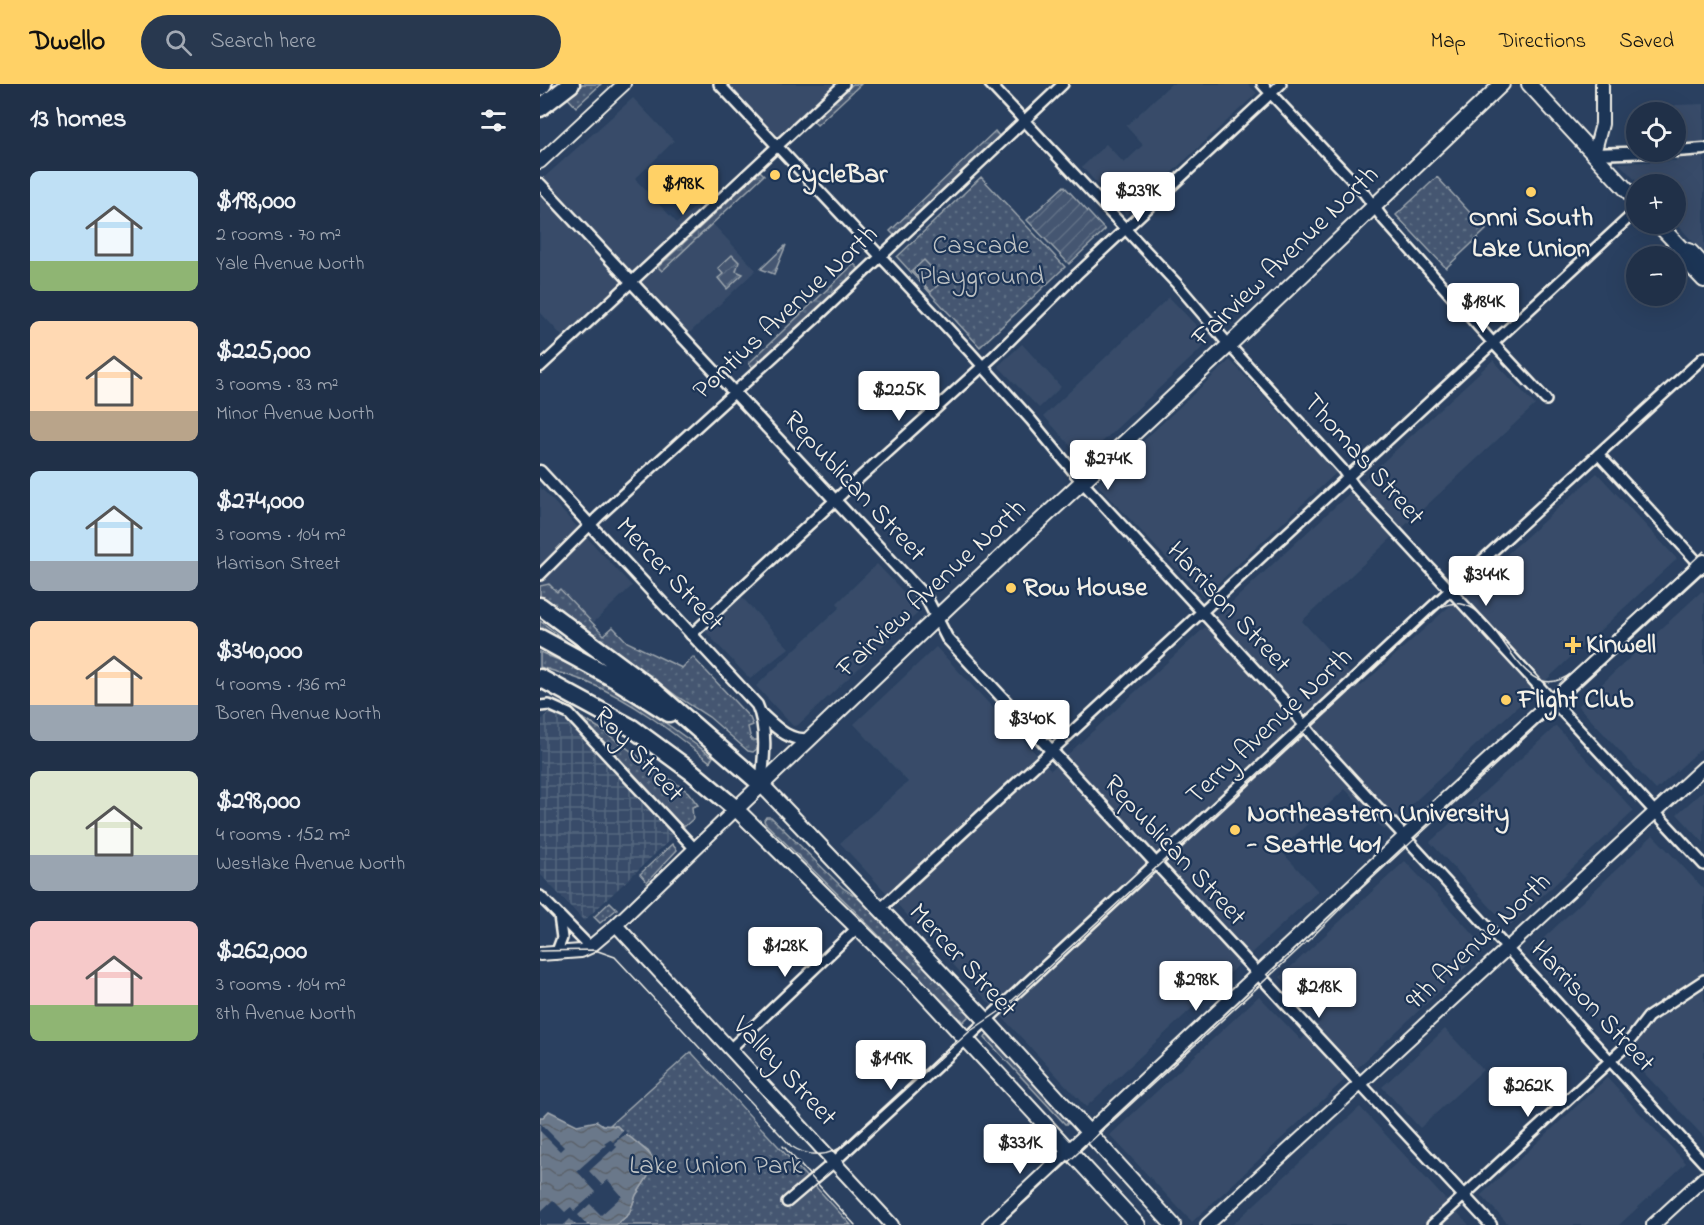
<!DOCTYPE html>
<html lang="en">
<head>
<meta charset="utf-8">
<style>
  :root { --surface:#203048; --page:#28384f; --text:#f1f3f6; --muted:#a2a9b4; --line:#3d4b60; --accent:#ffd166 }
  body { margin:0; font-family:"Indie Flower",sans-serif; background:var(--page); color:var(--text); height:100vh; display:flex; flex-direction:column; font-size:22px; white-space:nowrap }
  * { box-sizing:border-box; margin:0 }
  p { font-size:20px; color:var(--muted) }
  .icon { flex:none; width:33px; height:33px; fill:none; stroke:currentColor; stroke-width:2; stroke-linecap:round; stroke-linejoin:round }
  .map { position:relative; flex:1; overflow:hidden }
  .side { display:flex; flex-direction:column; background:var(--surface); width:540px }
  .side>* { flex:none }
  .fabs { position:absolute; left:1086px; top:18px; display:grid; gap:12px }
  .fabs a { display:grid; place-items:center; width:60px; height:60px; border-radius:50%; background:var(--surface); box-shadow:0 6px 24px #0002,0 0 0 2px var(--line); font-size:30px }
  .price { position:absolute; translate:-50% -51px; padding:0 14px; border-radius:6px; background:#fff; color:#222; font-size:20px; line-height:39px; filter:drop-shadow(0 2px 3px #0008) }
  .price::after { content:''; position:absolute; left:50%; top:36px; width:18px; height:14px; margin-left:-9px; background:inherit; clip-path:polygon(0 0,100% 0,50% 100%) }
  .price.on { background:var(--accent); color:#111 }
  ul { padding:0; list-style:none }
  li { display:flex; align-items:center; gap:18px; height:150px; padding:0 30px }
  li span { display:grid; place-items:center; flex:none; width:168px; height:120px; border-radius:9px; color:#555 }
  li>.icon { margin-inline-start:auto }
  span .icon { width:72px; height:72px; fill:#fffc; stroke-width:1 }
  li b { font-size:26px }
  h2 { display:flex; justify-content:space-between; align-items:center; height:72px; padding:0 30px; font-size:26px }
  header { display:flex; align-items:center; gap:36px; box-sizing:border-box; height:84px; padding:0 30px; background:var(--accent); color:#111 }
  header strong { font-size:28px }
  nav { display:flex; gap:33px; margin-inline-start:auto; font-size:21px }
  .search { width:420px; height:54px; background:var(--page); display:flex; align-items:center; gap:15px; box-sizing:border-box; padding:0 21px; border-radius:33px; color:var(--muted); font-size:22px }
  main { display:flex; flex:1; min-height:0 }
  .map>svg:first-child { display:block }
  .built { fill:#374c69 }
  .industrial { fill:url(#industrial-grid) }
  .grass { fill:url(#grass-dots); stroke:#9ca4ac; stroke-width:1.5 }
  .wetland { fill:url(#wetland-marsh); stroke:#9ca4ac; stroke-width:1.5 }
  .garden { fill:url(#garden-furrows); stroke:#9ca4ac; stroke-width:1.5 }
  .pitch { fill:#445771; stroke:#9ca4ac; stroke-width:1.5 }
  .water { fill:url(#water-waves); stroke:#a1a8b0; stroke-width:1.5 }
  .pier { fill:#2a4060 }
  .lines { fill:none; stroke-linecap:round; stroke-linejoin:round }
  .minor-casing { stroke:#f4f1e8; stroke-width:14 }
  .tertiary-casing { stroke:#f4f1e8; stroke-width:15 }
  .secondary-casing { stroke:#f4f1e8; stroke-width:16 }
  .primary-casing { stroke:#f4f1e8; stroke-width:18 }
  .motorway-casing { stroke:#f4f1e8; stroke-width:21 }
  .minor { stroke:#1d3557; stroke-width:9 }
  .tertiary { stroke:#1d3557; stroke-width:10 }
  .secondary { stroke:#1d3557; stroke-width:12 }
  .primary { stroke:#1d3557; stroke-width:14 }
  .motorway { stroke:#1d3557; stroke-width:16 }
  .tram { stroke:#f4f1e8; stroke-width:1.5 }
  .poi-dot { fill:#ffd166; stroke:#1d3557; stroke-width:2 }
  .labels { text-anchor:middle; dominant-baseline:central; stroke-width:4.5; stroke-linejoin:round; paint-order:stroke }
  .poi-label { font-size:27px; font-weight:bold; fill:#f4f1e8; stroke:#1d3557; text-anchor:start }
  .park-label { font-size:27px; fill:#bfc3c4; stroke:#1d3557 }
  .street-label { font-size:27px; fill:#f4f1e8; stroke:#1d3557 }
</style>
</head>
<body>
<header>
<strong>Dwello</strong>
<div class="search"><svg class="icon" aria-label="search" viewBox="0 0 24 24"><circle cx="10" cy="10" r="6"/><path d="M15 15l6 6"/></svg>Search here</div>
<nav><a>Map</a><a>Directions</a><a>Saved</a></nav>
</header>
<main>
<section class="side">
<h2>13 homes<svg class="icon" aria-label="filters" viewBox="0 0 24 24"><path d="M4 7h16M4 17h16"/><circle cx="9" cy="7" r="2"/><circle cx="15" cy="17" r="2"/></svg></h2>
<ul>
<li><span style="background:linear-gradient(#bfe0f5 75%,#8fb573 0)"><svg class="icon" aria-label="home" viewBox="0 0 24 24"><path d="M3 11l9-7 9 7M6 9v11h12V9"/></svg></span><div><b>$198,000</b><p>2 rooms · 70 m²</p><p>Yale Avenue North</p></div></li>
<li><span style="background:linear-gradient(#ffd9b3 75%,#b9a48a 0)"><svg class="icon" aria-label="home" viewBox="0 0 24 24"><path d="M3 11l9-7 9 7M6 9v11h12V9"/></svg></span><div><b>$225,000</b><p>3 rooms · 83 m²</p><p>Minor Avenue North</p></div></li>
<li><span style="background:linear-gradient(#bfe0f5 75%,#9aa5b1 0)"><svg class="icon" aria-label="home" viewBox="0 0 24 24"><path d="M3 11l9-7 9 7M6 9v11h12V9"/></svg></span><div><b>$274,000</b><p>3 rooms · 104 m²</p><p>Harrison Street</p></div></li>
<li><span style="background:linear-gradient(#ffd9b3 70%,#9aa5b1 0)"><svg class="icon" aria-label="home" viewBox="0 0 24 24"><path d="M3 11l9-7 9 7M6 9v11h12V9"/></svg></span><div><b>$340,000</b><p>4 rooms · 136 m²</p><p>Boren Avenue North</p></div></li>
<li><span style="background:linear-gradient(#dfe7d0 70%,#9aa5b1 0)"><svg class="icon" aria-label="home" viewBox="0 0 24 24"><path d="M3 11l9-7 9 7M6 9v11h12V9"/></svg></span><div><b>$298,000</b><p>4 rooms · 152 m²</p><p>Westlake Avenue North</p></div></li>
<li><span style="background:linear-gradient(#f6c9c9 70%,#8fb573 0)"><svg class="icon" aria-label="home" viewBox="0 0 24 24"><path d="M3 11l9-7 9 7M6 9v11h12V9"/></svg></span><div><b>$262,000</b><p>3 rooms · 104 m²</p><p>8th Avenue North</p></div></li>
</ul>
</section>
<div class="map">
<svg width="1164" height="1141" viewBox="0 0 1164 1141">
  <defs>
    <pattern id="industrial-grid" width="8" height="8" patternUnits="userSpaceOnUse" patternTransform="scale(1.5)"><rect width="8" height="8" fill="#374c69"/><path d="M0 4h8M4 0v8" fill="none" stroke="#55667e"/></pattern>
    <pattern id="grass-dots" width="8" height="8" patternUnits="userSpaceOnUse" patternTransform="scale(1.5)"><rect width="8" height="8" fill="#445771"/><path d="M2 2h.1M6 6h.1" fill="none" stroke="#607085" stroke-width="1.8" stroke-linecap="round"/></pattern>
    <pattern id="wetland-marsh" width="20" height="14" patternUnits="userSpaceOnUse" patternTransform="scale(1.5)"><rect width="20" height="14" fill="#445771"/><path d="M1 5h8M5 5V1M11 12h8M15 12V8" fill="none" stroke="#607085"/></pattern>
    <pattern id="garden-furrows" width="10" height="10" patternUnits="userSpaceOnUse" patternTransform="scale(1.5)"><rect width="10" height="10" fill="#445771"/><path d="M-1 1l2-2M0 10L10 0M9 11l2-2" fill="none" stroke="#607085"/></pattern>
    <pattern id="water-waves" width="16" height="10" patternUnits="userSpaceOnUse" patternTransform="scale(1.5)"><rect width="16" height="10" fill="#6a788a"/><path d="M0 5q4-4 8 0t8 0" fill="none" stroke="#5b626b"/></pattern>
  </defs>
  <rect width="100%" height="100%" fill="#2a4060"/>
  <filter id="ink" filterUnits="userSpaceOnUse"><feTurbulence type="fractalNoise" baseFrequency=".0167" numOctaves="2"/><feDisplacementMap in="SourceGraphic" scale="12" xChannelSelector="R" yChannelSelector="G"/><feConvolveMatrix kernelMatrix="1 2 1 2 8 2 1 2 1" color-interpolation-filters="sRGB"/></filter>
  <g filter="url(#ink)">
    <path class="built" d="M179 0H304L237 63Z
      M631 0H708L717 9 586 131 542 83 566 60 584 79 603 61 586 42Z
      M93 14 134 57 95 95 137 139 156 122 216 186 140 258 93 208 33 264 0 228V97Z
      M1164 20V170L1136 139V100H1099L1079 79 1136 77 1135 21Z
      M629 213 668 254 664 262 543 376 504 332Z
      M482 260 521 303 499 324 458 282Z
      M690 276 796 389 663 513 557 400Z
      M953 276 995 321 762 537 821 602 1057 389 1137 475 844 746 805 705 740 766 778 807 546 1023 300 759 368 698 314 640 396 563 511 686Z
      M0 403 92 502 54 538 0 501Z
      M337 480 376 521 378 529 258 641 253 642 216 602 300 523 297 519Z
      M1162 507 1164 509V662L1116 706 1038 622Z
      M197 508 249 564 210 595 160 542Z
      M1016 642 1094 727 969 843 890 758Z
      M1164 706V759L1137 730Z
      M1113 751 1164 805V1053L990 867Z
      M865 777 946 864 652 1138 570 1051 719 912 761 956 781 937 740 893Z
      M905 945 943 986 880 1044 842 1003Z
      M1067 994 1146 1079 1079 1141H969L941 1111Z
      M820 1023 929 1141H692Z"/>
    <path class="industrial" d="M14 624 134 752 44 837 0 790V637Z"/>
    <path class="grass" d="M42 0H61L36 23 26 12Z
      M441 93 525 183 440 263 357 173Z
      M897 93 946 146 906 184 856 131Z
      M9 500 17 508 20 505 64 551 73 543 87 558 142 584 153 573 210 634 213 641 208 643 211 656H220L218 664 213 668 208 667 169 633 138 613 44 542 0 512V502Z
      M0 537 33 562 30 563 0 551Z
      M0 568 42 586 75 603 173 673 170 678C132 648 93 617 49 599 33 592 16 588 0 583Z
      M42 634 59 644 148 708 158 721 152 723 153 735 145 742H142Z
      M226 733H231L303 804 320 815 430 931 423 938 311 823 225 739 224 736Z
      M132 760 137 766 107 798 100 790Z
      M70 818 77 825 60 839 54 833Z
      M447 950 529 1037 528 1040H525L445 954Z
      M151 968 311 1141H76L89 1130 96 1111 116 1080 108 1067 90 1055 77 1042 70 1041Z"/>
    <path class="wetland" d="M313 0H321L277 41 273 37Z
      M455 47 459 52 452 61 355 152 350 147Z
      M220 87 224 91 122 187 118 183Z
      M314 180 320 186 232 268 213 284 209 279Z"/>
    <path class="garden" d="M524 102 565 146 529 180 487 136Z
      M246 161 234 190 221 185Z
      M192 171 199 178 196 187 203 190 187 205 178 194 183 190 178 184Z"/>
    <path class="pitch" d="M384 176 403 196 391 208 372 187Z"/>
    <path class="water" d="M9 1027 37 1041 57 1037 63 1041 77 1042C87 1052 112 1068 116 1080L96 1111 89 1130 76 1141H0V1033H3Z"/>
    <path class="pier" d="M0 1039 24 1063 20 1067 0 1047Z
      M84 1046 87 1049 74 1059 77 1063 72 1068 71 1067 49 1087 62 1101 68 1096 82 1112 61 1131 50 1120 38 1131 47 1141H36L30 1135 24 1141H0V1128L13 1116 25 1128 31 1123 34 1127 56 1108 37 1087 66 1061 64 1059 70 1055 73 1058Z"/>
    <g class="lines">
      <defs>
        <path id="minor" d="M179 0 429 267 491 336 542 398 746 619 776 656 1164 1079
          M450 0 637 200 689 261 802 385 815 403 1164 781
          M722 0 824 109 844 136 953 259 1006 316
          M0 283 304 0
          M1058 370 1164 485
          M0 491 59 432 278 232 523 0
          M151 551 306 406 455 271 537 190 741 0
          M0 622 9 621 29 630 155 765
          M0 812 50 863
          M340 825 1096 127
          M16 870 22 854 19 832
          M190 965 318 843
          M247 1118 294 1078 921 496 1164 273
          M892 1141 1085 963 1108 933 1164 896"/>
        <path id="tertiary" d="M1136 67 1164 65
          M1054 70 1113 68
          M0 100 387 515 407 554 951 1141
          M0 387 217 621C228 645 224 675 221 700
          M220 629C235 642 247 657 268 655"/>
        <path id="secondary" d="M1054 70 1062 40V0
          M0 78 84 0
          M76 841 352 1141
          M0 870 41 867 50 863 76 841 196 725
          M449 1141 864 753 1164 477
          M667 1141 1164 683
          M1113 1141 1164 1094"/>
        <path id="primary" d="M989 0 1096 116
          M1118 140 1142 165 1151 168 1164 182
          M1145 176 1164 196
          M221 700 446 936 633 1141
          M598 1141 375 900 196 725 411 520 689 261 962 0"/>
        <path id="motorway" d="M0 3 3 0
          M0 24 31 0
          M0 522 113 606 221 700
          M0 554 75 595 129 629
          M0 594 92 644 152 688 196 725"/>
      </defs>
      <use href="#minor" class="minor-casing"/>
      <use href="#tertiary" class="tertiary-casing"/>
      <use href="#secondary" class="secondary-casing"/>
      <use href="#primary" class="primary-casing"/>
      <use href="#motorway" class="motorway-casing"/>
      <use href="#minor" class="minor"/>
      <use href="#tertiary" class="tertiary"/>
      <use href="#secondary" class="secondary"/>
      <use href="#primary" class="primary"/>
      <use href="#motorway" class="motorway"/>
      <path class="tram" d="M0 867 55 866 75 873 251 1062C269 1074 290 1073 307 1059L429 948 463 925 894 527C959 485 970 635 1032 589L1164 467
        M243 1062 315 1141
        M460 1141 773 852 812 813 1164 488"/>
    </g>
  </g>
  <g class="poi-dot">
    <circle cx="235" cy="91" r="6"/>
    <circle cx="991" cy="108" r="6"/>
    <circle cx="471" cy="504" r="6"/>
    <path d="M1030 552h6v6h6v6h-6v6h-6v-6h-6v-6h6z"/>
    <circle cx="966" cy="616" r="6"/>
    <circle cx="695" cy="746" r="6"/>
  </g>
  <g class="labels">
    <g class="poi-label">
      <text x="247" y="91">CycleBar</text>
      <text x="991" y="134" text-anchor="middle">Onni South<tspan x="991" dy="31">Lake Union</tspan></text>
      <text x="483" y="504">Row House</text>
      <text x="1046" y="561">Kinwell</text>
      <text x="978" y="616">Flight Club</text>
      <text x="707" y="730">Northeastern University<tspan x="707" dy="31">- Seattle 401</tspan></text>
    </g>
    <g class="park-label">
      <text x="441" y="162">Cascade<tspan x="441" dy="31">Playground</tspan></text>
      <text x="176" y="1082">Lake Union Park</text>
    </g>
    <g class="street-label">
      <text transform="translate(746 173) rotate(-44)">Fairview Avenue North</text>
      <text transform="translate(246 229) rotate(-43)">Pontius Avenue North</text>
      <text transform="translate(823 376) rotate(48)">Thomas Street</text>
      <text transform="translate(314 403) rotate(47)">Republican Street</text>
      <text transform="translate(129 491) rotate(47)">Mercer Street</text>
      <text transform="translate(392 505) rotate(-43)">Fairview Avenue North</text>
      <text transform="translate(688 524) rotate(47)">Harrison Street</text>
      <text transform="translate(730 643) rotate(-43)">Terry Avenue North</text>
      <text transform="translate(98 671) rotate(47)">Roy Street</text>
      <text transform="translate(634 767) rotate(47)">Republican Street</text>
      <text transform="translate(939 858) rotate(-43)">9th Avenue North</text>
      <text transform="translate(422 877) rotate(47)">Mercer Street</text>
      <text transform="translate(1052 923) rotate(47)">Harrison Street</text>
      <text transform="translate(244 988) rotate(47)">Valley Street</text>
    </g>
  </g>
</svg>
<div class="fabs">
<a><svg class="icon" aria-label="locate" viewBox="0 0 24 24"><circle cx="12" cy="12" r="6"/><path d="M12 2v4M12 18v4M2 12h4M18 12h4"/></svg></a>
<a>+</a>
<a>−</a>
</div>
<b class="price on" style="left:143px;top:132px">$198K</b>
<b class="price" style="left:598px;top:139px">$239K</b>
<b class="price" style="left:943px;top:250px">$184K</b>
<b class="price" style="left:359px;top:338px">$225K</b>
<b class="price" style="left:568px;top:407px">$274K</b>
<b class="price" style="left:946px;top:523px">$344K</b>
<b class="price" style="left:492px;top:667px">$340K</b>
<b class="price" style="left:245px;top:894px">$128K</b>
<b class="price" style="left:656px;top:928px">$298K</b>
<b class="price" style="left:779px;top:935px">$218K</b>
<b class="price" style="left:351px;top:1007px">$149K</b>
<b class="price" style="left:988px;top:1034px">$262K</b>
<b class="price" style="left:480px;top:1091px">$331K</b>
</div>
</main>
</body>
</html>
